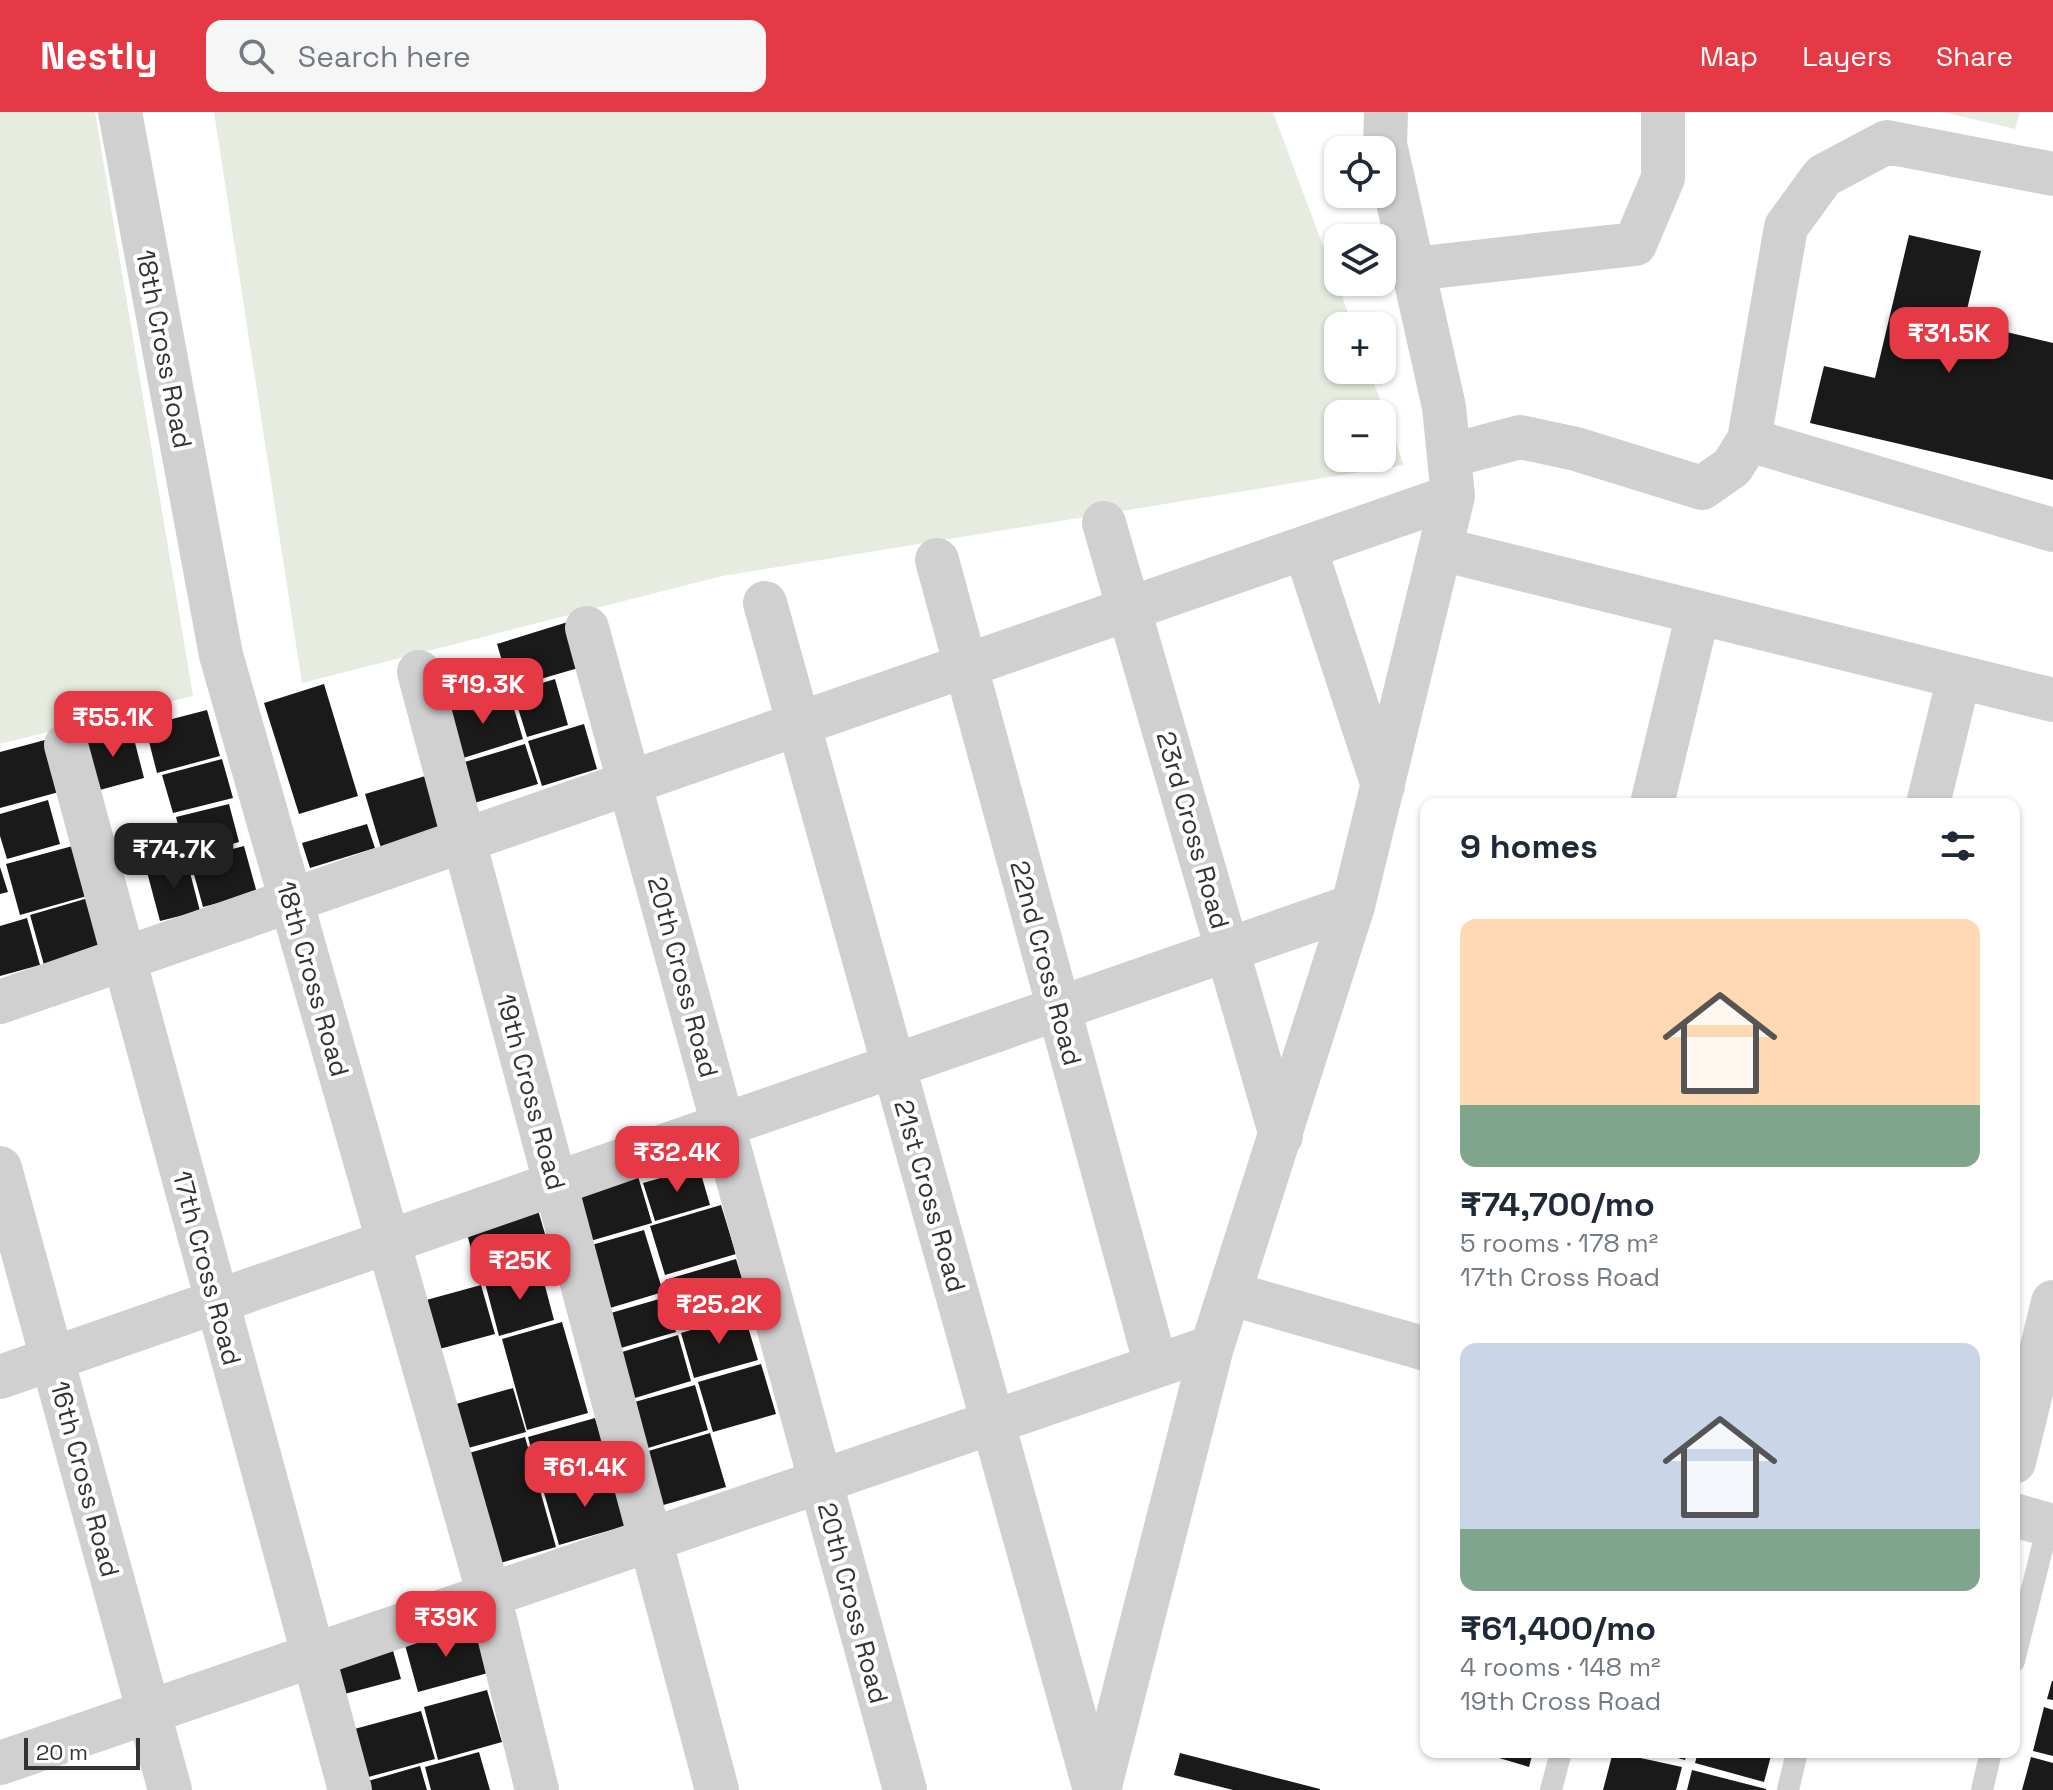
<!DOCTYPE html>
<html lang="en">
<head>
<meta charset="utf-8">
<style>
  :root { --surface:#fff; --page:#f6f6f7; --text:#1f2937; --muted:#747a83; --accent:#e63946 }
  body { margin:0; font-family:"Space Grotesk",sans-serif; background:var(--page); color:var(--text); height:100vh; display:flex; flex-direction:column; font-size:30px; white-space:nowrap }
  * { box-sizing:border-box; margin:0 }
  p { font-size:26px; color:var(--muted) }
  .icon { flex:none; width:44px; height:44px; fill:none; stroke:currentColor; stroke-width:2; stroke-linecap:round; stroke-linejoin:round }
  .map { position:relative; flex:1; overflow:hidden }
  .panel { position:absolute; left:1420px; top:686px; width:600px; height:960px; display:flex; flex-direction:column; background:var(--surface); border-radius:16px; box-shadow:0 2px 6px #0004 }
  .panel>* { flex:none }
  .fabs { position:absolute; left:1324px; top:24px; display:grid; gap:16px }
  .fabs a { display:grid; place-items:center; width:72px; height:72px; border-radius:16px; background:var(--surface); box-shadow:0 2px 6px #0004; font-size:40px }
  .scale { position:absolute; left:24px; bottom:20px; width:116px; box-sizing:border-box; padding-left:8px; border:4px solid #333; border-top:0; font-size:22px; line-height:28px; white-space:nowrap; color:#333; -webkit-text-stroke:6px #fff; paint-order:stroke }
  .price { position:absolute; translate:-50% -68px; padding:0 18px; border-radius:16px; background:var(--accent); color:#fff; font-size:26px; line-height:52px; filter:drop-shadow(0 2px 4px #0008) }
  .price::after { content:''; position:absolute; left:50%; top:48px; width:24px; height:18px; margin-left:-12px; background:inherit; clip-path:polygon(0 0,100% 0,50% 100%) }
  .price.selected { background:#222; color:#fff }
  ul { padding:0; list-style:none }
  li { display:grid; align-content:center; gap:16px; height:424px; padding:0 40px }
  li span { display:grid; place-items:center; height:248px; border-radius:16px; color:#555 }
  li>.icon { margin-inline-start:auto }
  span .icon { width:144px; height:144px; fill:#fffc; stroke-width:1 }
  li b { font-size:34px }
  h2 { display:flex; justify-content:space-between; align-items:center; height:96px; padding:0 40px; font-size:34px }
  header { display:flex; align-items:center; gap:48px; box-sizing:border-box; height:112px; padding:0 40px; background:var(--accent); color:#fff }
  header strong { font-size:38px }
  nav { display:flex; gap:44px; margin-inline-start:auto; font-size:28px }
  .search { width:560px; height:72px; background:var(--page); display:flex; align-items:center; gap:20px; box-sizing:border-box; padding:0 28px; border-radius:16px; color:var(--muted); font-size:30px }
  .map>svg:first-child { display:block }
  .green { fill:#e6ecdf; fill-rule:evenodd }
  .building { fill:#1a1a1a }
  .lines { fill:none; stroke-linecap:round; stroke-linejoin:round }
  .lane { stroke:#d0d0d0; stroke-width:22 }
  .street { stroke:#d0d0d0; stroke-width:44 }
  .labels { text-anchor:middle; dominant-baseline:central; stroke-width:8; stroke-linejoin:round; paint-order:stroke }
  .street-label { font-size:26px; fill:#333; stroke:#fff }
</style>
</head>
<body>
<header>
<strong>Nestly</strong>
<div class="search"><svg class="icon" aria-label="search" viewBox="0 0 24 24"><circle cx="10" cy="10" r="6"/><path d="M15 15l6 6"/></svg>Search here</div>
<nav><a>Map</a><a>Layers</a><a>Share</a></nav>
</header>
<div class="map">
<svg width="2053" height="1678" viewBox="0 0 2053 1678">
  <rect width="100%" height="100%" fill="#fff"/>
  <path class="green" d="M0 0H95L193 584 0 632Z
    M214 0H1273L1353 214H1338V258H1369L1404 353 722 464 302 571ZM1338 302H1382V346H1338Z
    M1943 0H2020L2015 17Z"/>
  <path class="building" d="M1909 123 1981 139 1964 210 2053 231V368L1810 311 1824 254 1875 266Z
    M571 509 585 554 510 576 497 532Z
    M555 567 568 613 527 625 513 580Z
    M324 572 358 684 299 702 264 591Z
    M509 580 523 627 457 648 443 600Z
    M207 598 220 644 157 661 145 614Z
    M584 612 597 657 542 674 528 629Z
    M131 615 144 666 96 679 82 628Z
    M45 628 59 680 0 696V640Z
    M525 632 538 672 471 692 458 652Z
    M222 647 233 686 173 701 162 663Z
    M432 662 448 715 381 736 365 682Z
    M48 688 60 732 7 747 0 724V702Z
    M229 692 239 730 186 744 176 705Z
    M367 712 375 736 310 756 302 731Z
    M80 732 94 782 20 803 6 752Z
    M244 734 257 781 203 795 190 748Z
    M187 749 200 799 160 809 147 760Z
    M0 755 8 780 0 782Z
    M95 784 109 834 44 853 30 803Z
    M27 806 40 853 0 864V814Z
    M699 1055 710 1093 655 1109 643 1071Z
    M637 1061 652 1111 580 1132 565 1082Z
    M721 1093 736 1142 665 1163 650 1114Z
    M538 1098 552 1146 479 1167 466 1118Z
    M644 1118 663 1180 600 1199 581 1136Z
    M736 1147 751 1196 680 1217 665 1168Z
    M540 1155 554 1208 499 1224 485 1171Z
    M481 1173 495 1222 432 1239 419 1190Z
    M666 1185 676 1220 607 1240 597 1205Z
    M744 1202 758 1248 694 1266 681 1221Z
    M562 1210 588 1301 527 1318 502 1227Z
    M678 1223 691 1269 625 1289 612 1243Z
    M761 1252 776 1302 713 1320 698 1270Z
    M695 1273 708 1318 638 1339 624 1293Z
    M513 1276 526 1320 461 1338 449 1294Z
    M595 1306 611 1358 542 1377 528 1325Z
    M710 1321 726 1375 653 1396 638 1342Z
    M525 1325 556 1435 493 1453 462 1343Z
    M611 1362 625 1414 559 1433 544 1381Z
    M475 1514 488 1561 418 1580 405 1533Z
    M392 1535 401 1567 337 1584 328 1553Z
    M2052 1569H2053V1588L2047 1587Z
    M487 1578 502 1630 438 1648 424 1595Z
    M2044 1595 2053 1598V1644L2033 1639Z
    M421 1599 435 1647 361 1667 347 1619Z
    M479 1640 490 1678H431L425 1655Z
    M1479 1640H1533L1529 1655Z
    M1613 1640 1682 1655 1676 1678H1603Z
    M1656 1640H1687L1685 1648Z
    M1698 1640H1772L1764 1670 1695 1651Z
    M1180 1641 1320 1677V1678H1233L1174 1663Z
    M2031 1645 2053 1651V1678H2022Z
    M420 1654 427 1678H363L361 1671Z
    M1692 1658 1766 1677V1678H1687Z"/>
  <g class="lines">
    <path class="lane" d="M2014 1549 2048 1413
      M1551 1678 1561 1640
      M1788 1678 1797 1640
      M1982 1678 1991 1640"/>
    <path class="street" d="M120 0 221 543 489 1483 537 1678
      M2053 62 1887 30 1823 64 1786 115 1749 328 2053 418
      M1413 157 1635 132 1663 66V0
      M1449 344 1520 325 1576 337 1702 376 1732 355 1749 328
      M1104 411 1281 1024
      M1305 436 1383 674
      M1441 437 2053 588
      M937 448 1156 1254
      M765 491 1095 1678
      M587 516 905 1678
      M419 560 717 1678
      M66 633 350 1678
      M1652 692 1698 501
      M1928 692 1959 565
      M0 890 1453 384
      M0 1056 170 1678
      M1232 1182 1426 1237
      M0 1265 1353 794
      M2014 1350 2053 1190
      M2014 1403 2053 1414
      M0 1651 1212 1235
      M1099 1678 1212 1235 1353 794 1453 384 1444 295 1385 32 1386 0"/>
  </g>
  <g class="labels">
    <g class="street-label">
      <text transform="translate(164 237) rotate(79)">18th Cross Road</text>
      <text transform="translate(1193 718) rotate(74)">23rd Cross Road</text>
      <text transform="translate(1046 851) rotate(75)">22nd Cross Road</text>
      <text transform="translate(683 865) rotate(75)">20th Cross Road</text>
      <text transform="translate(313 867) rotate(74)">18th Cross Road</text>
      <text transform="translate(531 980) rotate(75)">19th Cross Road</text>
      <text transform="translate(930 1084) rotate(74)">21st Cross Road</text>
      <text transform="translate(207 1156) rotate(75)">17th Cross Road</text>
      <text transform="translate(85 1367) rotate(75)">16th Cross Road</text>
      <text transform="translate(853 1491) rotate(75)">20th Cross Road</text>
    </g>
  </g>
</svg>
<div class="fabs">
<a><svg class="icon" aria-label="locate" viewBox="0 0 24 24"><circle cx="12" cy="12" r="6"/><path d="M12 2v4M12 18v4M2 12h4M18 12h4"/></svg></a>
<a><svg class="icon" aria-label="layers" viewBox="0 0 24 24"><path d="M12 4l9 5-9 5-9-5zM3 14l9 5 9-5"/></svg></a>
<a>+</a>
<a>−</a>
</div>
<div class="scale">20 m</div>
<b class="price" style="left:1949px;top:263px">₹31.5K</b>
<b class="price" style="left:483px;top:614px">₹19.3K</b>
<b class="price" style="left:113px;top:647px">₹55.1K</b>
<b class="price selected" style="left:174px;top:779px">₹74.7K</b>
<b class="price" style="left:677px;top:1082px">₹32.4K</b>
<b class="price" style="left:520px;top:1190px">₹25K</b>
<b class="price" style="left:719px;top:1234px">₹25.2K</b>
<b class="price" style="left:585px;top:1397px">₹61.4K</b>
<b class="price" style="left:446px;top:1547px">₹39K</b>
<section class="panel">
<h2>9 homes<svg class="icon" aria-label="filters" viewBox="0 0 24 24"><path d="M4 7h16M4 17h16"/><circle cx="9" cy="7" r="2"/><circle cx="15" cy="17" r="2"/></svg></h2>
<ul>
<li><span style="background:linear-gradient(#ffd9b3 75%,#7fa58c 0)"><svg class="icon" aria-label="home" viewBox="0 0 24 24"><path d="M3 11l9-7 9 7M6 9v11h12V9"/></svg></span><div><b>₹74,700/mo</b><p>5 rooms · 178 m²</p><p>17th Cross Road</p></div></li>
<li><span style="background:linear-gradient(#c9d6e8 75%,#7fa58c 0)"><svg class="icon" aria-label="home" viewBox="0 0 24 24"><path d="M3 11l9-7 9 7M6 9v11h12V9"/></svg></span><div><b>₹61,400/mo</b><p>4 rooms · 148 m²</p><p>19th Cross Road</p></div></li>
</ul>
</section>
</div>
</body>
</html>
